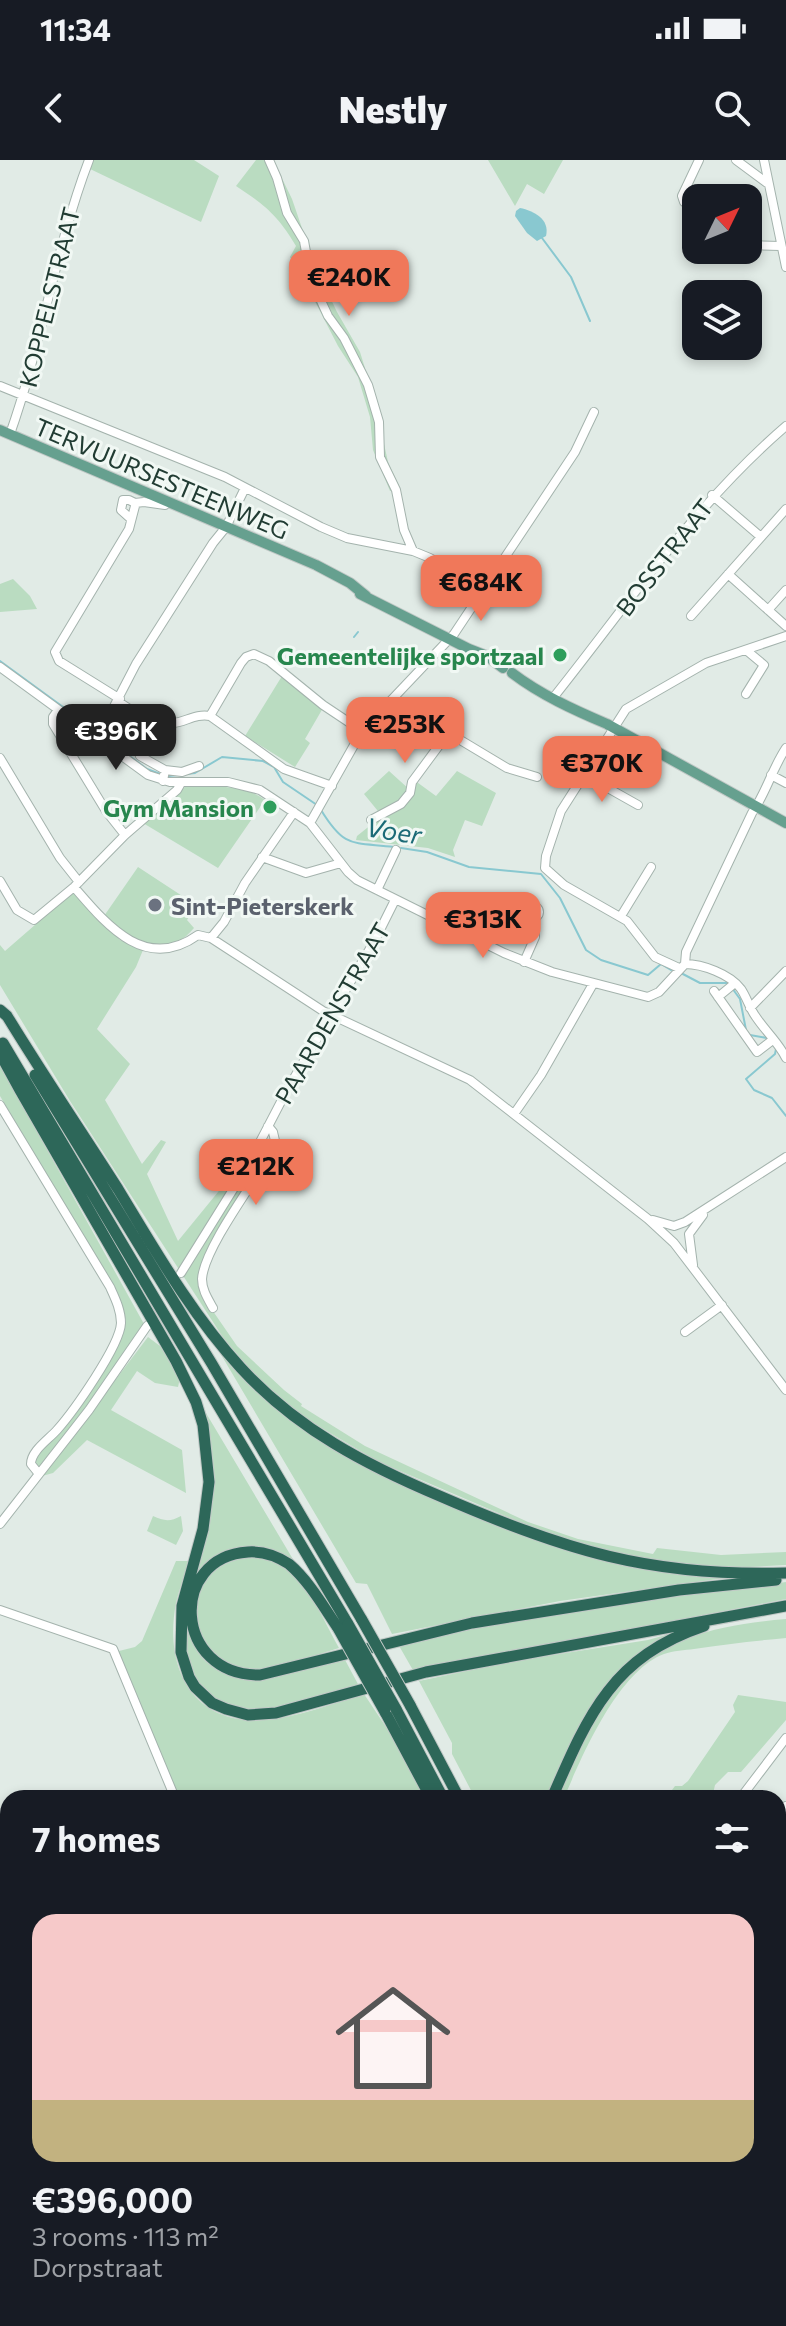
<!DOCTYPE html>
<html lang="en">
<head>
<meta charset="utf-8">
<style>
  :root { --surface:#171b24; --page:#20242c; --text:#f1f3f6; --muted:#9ea1a6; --line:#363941; --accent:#f0785a }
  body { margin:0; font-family:Commissioner,sans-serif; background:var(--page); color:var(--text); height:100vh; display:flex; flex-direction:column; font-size:30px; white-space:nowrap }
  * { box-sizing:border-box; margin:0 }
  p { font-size:26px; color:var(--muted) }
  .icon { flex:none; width:44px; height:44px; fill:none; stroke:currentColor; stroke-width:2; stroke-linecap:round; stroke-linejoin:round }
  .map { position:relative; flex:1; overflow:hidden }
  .sheet { position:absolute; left:0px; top:1630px; width:786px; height:536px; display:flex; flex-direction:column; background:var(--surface); border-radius:24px 24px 0 0; box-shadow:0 4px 12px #0003 }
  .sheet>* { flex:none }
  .needle { width:52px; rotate:47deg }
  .fabs { position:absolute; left:682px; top:24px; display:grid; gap:16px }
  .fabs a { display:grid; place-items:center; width:80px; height:80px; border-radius:16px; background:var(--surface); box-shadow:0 4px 12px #0003; font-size:40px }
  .price { position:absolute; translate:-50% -68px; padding:0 18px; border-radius:16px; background:var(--accent); color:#111; font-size:26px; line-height:52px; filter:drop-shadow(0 2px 4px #0008) }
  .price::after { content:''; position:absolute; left:50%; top:48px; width:24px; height:18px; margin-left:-12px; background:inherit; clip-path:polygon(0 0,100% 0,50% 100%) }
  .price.selected { background:#222; color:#fff }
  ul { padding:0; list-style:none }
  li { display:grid; align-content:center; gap:16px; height:424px; padding:0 32px }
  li+li { border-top:2px solid var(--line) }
  li span { display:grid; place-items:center; height:248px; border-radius:24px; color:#555 }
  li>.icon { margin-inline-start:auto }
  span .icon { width:144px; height:144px; fill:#fffc; stroke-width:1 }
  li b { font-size:34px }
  h2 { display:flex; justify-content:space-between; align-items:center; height:96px; padding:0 32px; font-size:34px }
  .status { display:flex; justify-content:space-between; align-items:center; height:56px; padding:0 40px; background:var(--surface); direction:ltr }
  .status svg { height:22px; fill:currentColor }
  header { display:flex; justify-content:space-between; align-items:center; height:104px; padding:0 32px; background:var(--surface); font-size:36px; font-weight:800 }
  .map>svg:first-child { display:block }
  .green { fill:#badcc1 }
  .water { fill:#89c8d0 }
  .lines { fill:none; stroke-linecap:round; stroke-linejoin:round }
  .stream { stroke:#89c8d0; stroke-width:2 }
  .minor-casing { stroke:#a4b3ad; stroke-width:10 }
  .major-casing { stroke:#c1c8c6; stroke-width:12 }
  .highway-casing { stroke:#c1c8c6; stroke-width:13 }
  .minor { stroke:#fff; stroke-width:8 }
  .major { stroke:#66a08f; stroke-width:10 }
  .highway { stroke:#2d6759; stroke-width:11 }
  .highway-bridge-casing { stroke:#c1c8c6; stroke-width:13; stroke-linecap:butt }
  .highway-bridge { stroke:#2d6759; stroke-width:11 }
  .leisure-dot { fill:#2e9e5b; stroke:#f1f8f4; stroke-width:3 }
  .worship-dot { fill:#6b7280; stroke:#f1f8f4; stroke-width:3 }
  .labels { text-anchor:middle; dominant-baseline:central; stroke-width:6; stroke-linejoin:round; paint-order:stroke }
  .street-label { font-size:24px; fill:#213c33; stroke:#f1f8f4 }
  .leisure-label { font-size:24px; font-weight:bold; fill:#27864d; stroke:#f1f8f4; text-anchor:end }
  .worship-label { font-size:24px; font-weight:bold; fill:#5b616d; stroke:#f1f8f4; text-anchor:start }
  .water-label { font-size:26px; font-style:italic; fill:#1c6b77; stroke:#f1f8f4 }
</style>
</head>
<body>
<div class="status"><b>11:34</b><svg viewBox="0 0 49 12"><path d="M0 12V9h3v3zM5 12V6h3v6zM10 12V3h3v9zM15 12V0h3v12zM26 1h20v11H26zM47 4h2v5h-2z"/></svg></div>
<header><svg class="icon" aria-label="back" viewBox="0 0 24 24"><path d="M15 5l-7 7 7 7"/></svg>Nestly<svg class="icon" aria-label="search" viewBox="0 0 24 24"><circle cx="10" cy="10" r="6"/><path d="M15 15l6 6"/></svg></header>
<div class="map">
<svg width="786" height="2166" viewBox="0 0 786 2166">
  <rect width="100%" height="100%" fill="#e1ebe6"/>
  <path class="green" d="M91 0H194L219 16 201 62 88 8Z
    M256 0H273L292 39 315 106 337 152 360 192 381 260 382 275 388 302 400 328 390 331 373 290 370 257 358 217 338 186 308 128 300 103H293L290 97 296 86C278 56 265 45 236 26Z
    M488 0H563L544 34 527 24 515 46Z
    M13 419 30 436 37 449 0 452V424Z
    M282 516 323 548 305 579 310 583 295 607 245 576Z
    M389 611 410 630 414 620 436 636 457 611 496 633 482 666 465 660 453 690 455 697 428 688 356 680 357 676 382 656 364 634Z
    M186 626C211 626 245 624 265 640L218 708 143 663Z
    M138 707 196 745 187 760 194 768C164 804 132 780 104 756Z
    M74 731 120 780 143 790 136 807 97 869 130 904 105 940 142 1004 161 980 166 982 147 1014 178 1081 227 1021 252 1029 203 1104 206 1141 237 1186 284 1230 302 1244 301 1246 365 1286 528 1362 578 1379 653 1394 657 1388 721 1395 786 1392V1405L729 1408 696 1406 625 1395 550 1375 379 1302 303 1257 257 1217 224 1179 70 941 0 825V785L5 791Z
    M0 905 144 1164 105 1223 39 1307H35L34 1299 122 1176 126 1161 117 1135 0 936Z
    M148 1177 160 1186 180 1218 178 1227 155 1223 137 1211 111 1250 182 1290 186 1333 87 1280 53 1313 42 1316Z
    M213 1181 279 1252 329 1286 561 1388 605 1401 649 1409 732 1417 560 1441 392 1474 367 1424 356 1423Z
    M203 1248 297 1406 231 1391 190 1433 209 1352Z
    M153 1356C164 1361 170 1362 181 1356L183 1371 176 1385 147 1371Z
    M256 1396C302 1405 318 1450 339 1488 310 1496 273 1515 243 1509 201 1501 179 1446 211 1414 224 1401 239 1399 256 1396Z
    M176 1401H189C185 1415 179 1429 176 1443 164 1505 190 1564 262 1560 297 1558 331 1544 364 1534L402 1591 426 1638H177L118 1494 119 1491 135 1487 142 1481Z
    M786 1422V1439L414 1512 398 1484 551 1453Z
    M188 1447C189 1455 188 1464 190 1472 205 1542 300 1511 344 1498L359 1526C300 1542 199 1585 184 1490 182 1477 186 1460 188 1447Z
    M786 1459V1478C755 1481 725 1484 694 1489 685 1490 673 1491 664 1494 618 1511 582 1596 564 1638H556C564 1619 574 1601 583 1582 593 1562 603 1541 618 1524 659 1476 727 1464 786 1459Z
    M676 1472 632 1499 606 1526 549 1638H475L452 1594V1583L419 1521 509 1502 648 1480Z
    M738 1535 786 1542V1560L741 1612H728L715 1625 712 1638H666L675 1626H682L688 1621 735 1552 733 1545Z
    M786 1750V1896L778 1893V1758Z
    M207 2158H326V2166H207Z
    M359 2158H527L507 2166H360Z"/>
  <path class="water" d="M520 48C534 51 550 59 546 76L537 81 527 73 515 56 516 51Z"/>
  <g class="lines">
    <path class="stream" d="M542 78 571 117 590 161
      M354 477 358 472
      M326 493V494
      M326 497 328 499
      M0 501 96 571
      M104 577 147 609 163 615
      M169 616 195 613 222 597 263 601 274 607 283 622 317 645
      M321 650C345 689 352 682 394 687
      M401 688 427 692 469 707 541 714 560 738 586 790 601 800 648 815 661 804 671 810
      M681 813 700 823H727
      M732 828 740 839 746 870
      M750 875 767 878
      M776 889 775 894 746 919 754 930 772 938 786 956"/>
    <defs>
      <path id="minor" d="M269 0 277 18 287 53 304 81 311 119 328 156 344 178 368 225 379 262 380 297 396 330 404 370 413 391
        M736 0 767 23
        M764 0 786 107
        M696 52 684 42 682 36 699 0
        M748 85 780 86
        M0 226 225 317 321 367 347 378 413 391 430 398 485 429
        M10 274C42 184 55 89 89 0
        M712 335 761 377
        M135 343 144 342 165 345 167 341
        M728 414 786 466
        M768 450 786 430
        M691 456 786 349
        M746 490 764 505 746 534
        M0 507 148 615 170 622H228L260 630 310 663 348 712 357 720 504 793 552 812 648 837 659 832 685 804C702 804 730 814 741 829 747 838 750 849 756 857 766 872 778 882 786 898
        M553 538C628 444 694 345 786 266
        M120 539 59 501 55 492 129 369 135 346V343L129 340H123L121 350 131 359
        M119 542C137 554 155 568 179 562 190 559 198 554 210 556L284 609 332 626
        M58 550 53 557V564L106 651 125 675
        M210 556 241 503 246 497 254 494 269 501 323 545 362 571
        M97 579 136 504 213 383 226 367 245 328
        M140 596 165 610
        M0 598 60 698 79 722
        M583 614 638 645
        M771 615 786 623
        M163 621 165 610 182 612 199 606
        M371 660 401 644 410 633 412 622 446 576 452 575 507 608 537 617
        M310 663 362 571 454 474 575 292 594 252
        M262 697 306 713 341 703
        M0 721 17 750 34 760 74 727 125 675 177 630 181 623
        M74 727C106 764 145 813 198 775L211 778 323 851 470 920 648 1059 674 1083 786 1230
        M377 730 396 690
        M527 752a6 6 0 1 1 12 0a6 6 0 1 1-12 0Z
        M621 756 651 707
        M211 778 224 762 245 723 294 652
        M524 802 535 777 534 758
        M685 804 686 792 752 653C766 633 772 609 786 588
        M679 808 655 797 627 761 564 725 545 708 546 696 561 651 626 549 706 503 786 476
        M714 831 757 892 770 882
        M718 837 735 823
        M750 848 786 811
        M0 945 110 1127C115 1138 121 1150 121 1163 120 1186 73 1252 57 1270 48 1280 31 1291 31 1304L39 1314
        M514 954 541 915 593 824
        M653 1060 674 1066 685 1062 786 997
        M693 1105 689 1074 703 1055
        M181 1113 247 1007 287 930 375 780 395 740
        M213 1148C208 1139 202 1130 202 1119 204 1087 259 1016 276 985L273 972 268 966
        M685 1172 722 1145
        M0 1364 89 1250 147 1166
        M0 1450 113 1489 175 1638
        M745 1638 742 1636 786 1578
        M778 1653 786 1646
        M778 1664 786 1670
        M615 2158 623 2166
        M730 2158 732 2166"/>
      <path id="major" d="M0 270 316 405 350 423 366 436
        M360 434 469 489 487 496 503 508
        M512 513C541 535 574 550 607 564L786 663
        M778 2060 786 2057
        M482 2166 504 2158"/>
      <path id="highway" d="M0 850 7 856C43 915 81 971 118 1029 155 1090 192 1155 241 1208 297 1269 366 1305 442 1337 564 1390 651 1417 786 1413
        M3 883 348 1464
        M0 887 3 899 20 930 176 1201 196 1242 203 1265 209 1322 203 1369 182 1446 181 1492 189 1517 195 1527 212 1543 226 1549 248 1555 276 1553 426 1512 786 1446
        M35 915 212 1204 362 1460
        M338 1468C323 1446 309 1421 289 1404 277 1396 263 1391 248 1392 168 1397 173 1516 260 1515L472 1463 679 1430 776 1420
        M410 1545 459 1638
        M396 1549 443 1638
        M385 1552 431 1638
        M552 1638C588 1555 612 1497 704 1466
        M651 2158 654 2166
        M671 2158 674 2166
        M686 2158 689 2166"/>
    </defs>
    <use href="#minor" class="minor-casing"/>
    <use href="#major" class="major-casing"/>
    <use href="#highway" class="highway-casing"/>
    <use href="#minor" class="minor"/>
    <use href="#major" class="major"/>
    <use href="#highway" class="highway"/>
    <defs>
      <path id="highway-bridge" d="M362 1460 410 1545
        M348 1464 396 1549
        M338 1468 385 1552"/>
    </defs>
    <use href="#highway-bridge" class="highway-bridge-casing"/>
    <use href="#highway-bridge" class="highway-bridge"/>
  </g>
  <g class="leisure-dot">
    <circle cx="560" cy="495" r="8"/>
    <circle cx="270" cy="647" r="8"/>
  </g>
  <circle class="worship-dot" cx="155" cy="745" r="8"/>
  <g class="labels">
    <g class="street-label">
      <text transform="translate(49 137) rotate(-76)">KOPPELSTRAAT</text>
      <text transform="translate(162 318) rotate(23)">TERVUURSESTEENWEG</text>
      <text transform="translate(664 397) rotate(-52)">BOSSTRAAT</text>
      <text transform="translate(332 853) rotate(-60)">PAARDENSTRAAT</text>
    </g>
    <g class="leisure-label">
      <text x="544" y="495">Gemeentelijke sportzaal</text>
      <text x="254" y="647">Gym Mansion</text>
    </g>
    <g class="worship-label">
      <text x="171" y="745">Sint-Pieterskerk</text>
    </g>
    <g class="water-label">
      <text transform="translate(394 670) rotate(9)">Voer</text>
    </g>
  </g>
</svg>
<div class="fabs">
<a><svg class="needle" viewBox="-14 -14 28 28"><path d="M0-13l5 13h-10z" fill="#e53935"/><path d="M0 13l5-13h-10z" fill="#9ea1a6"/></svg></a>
<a><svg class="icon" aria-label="layers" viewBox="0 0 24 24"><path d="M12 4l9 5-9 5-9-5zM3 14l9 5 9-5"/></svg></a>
</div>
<b class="price" style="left:349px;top:158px">€240K</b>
<b class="price" style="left:481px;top:463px">€684K</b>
<b class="price" style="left:405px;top:605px">€253K</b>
<b class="price selected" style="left:116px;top:612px">€396K</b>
<b class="price" style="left:602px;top:644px">€370K</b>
<b class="price" style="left:483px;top:800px">€313K</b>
<b class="price" style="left:256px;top:1047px">€212K</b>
<section class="sheet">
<h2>7 homes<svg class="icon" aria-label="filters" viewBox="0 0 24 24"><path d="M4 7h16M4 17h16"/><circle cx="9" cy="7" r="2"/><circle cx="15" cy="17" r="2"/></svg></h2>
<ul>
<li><span style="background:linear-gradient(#f6c9c9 75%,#c2b280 0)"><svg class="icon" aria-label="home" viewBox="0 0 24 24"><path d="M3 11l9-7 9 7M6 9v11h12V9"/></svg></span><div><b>€396,000</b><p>3 rooms · 113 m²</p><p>Dorpstraat</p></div></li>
</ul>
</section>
</div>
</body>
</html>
